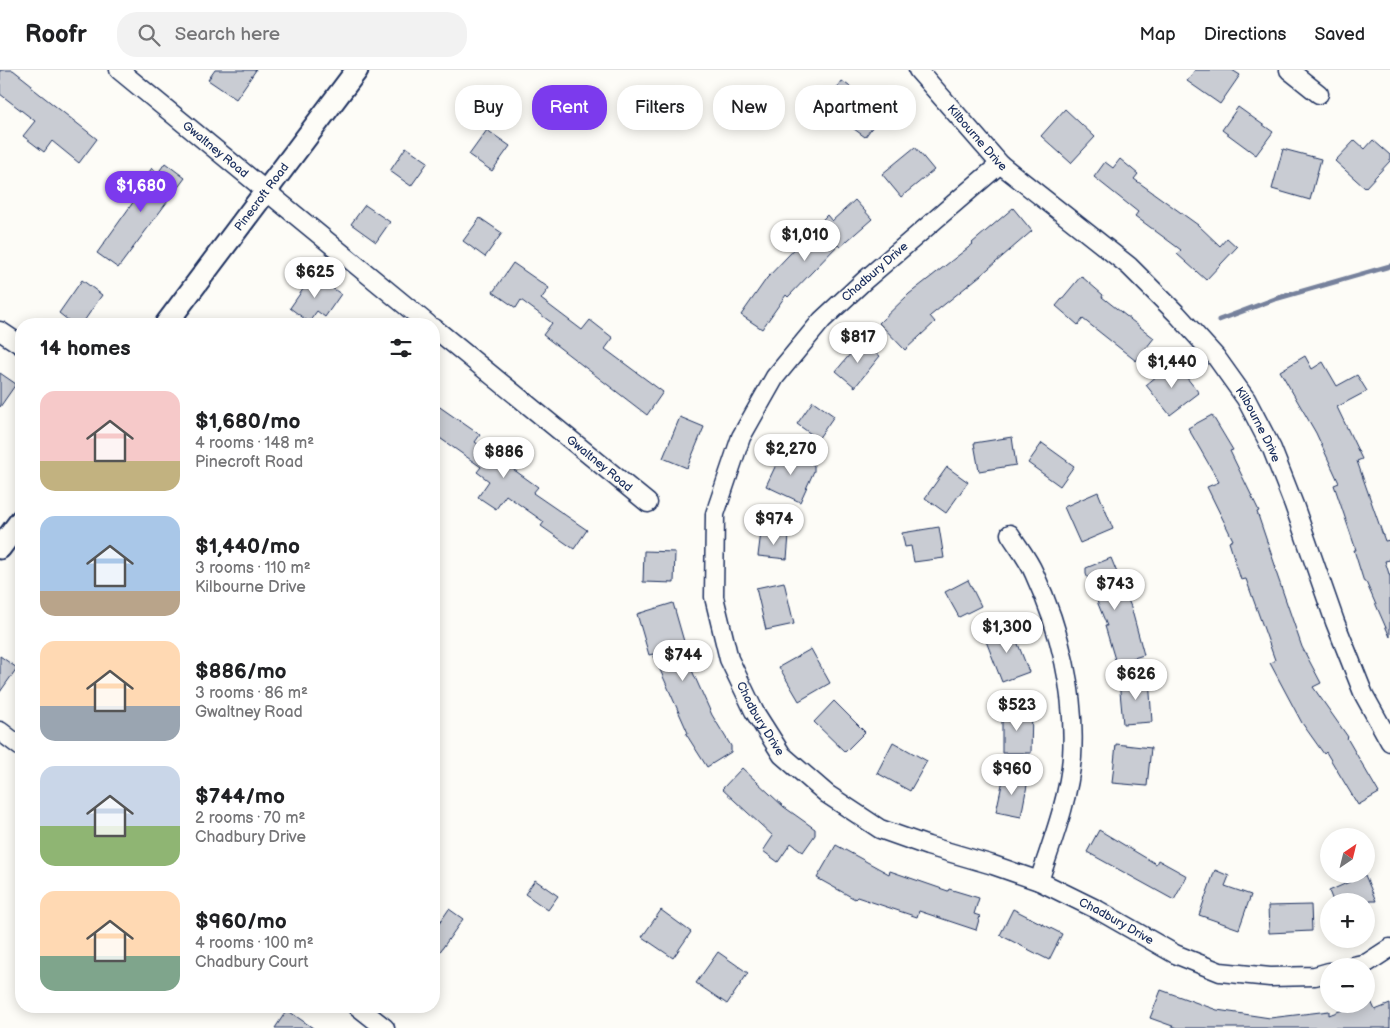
<!DOCTYPE html>
<html lang="en">
<head>
<meta charset="utf-8">
<style>
  :root { --surface:#fff; --page:#f2f2f2; --text:#202124; --muted:#757577; --line:#e0e0e0; --accent:#7c3aed }
  body { margin:0; font-family:"Balsamiq Sans",sans-serif; background:var(--page); color:var(--text); height:100vh; display:flex; flex-direction:column; font-size:19px; white-space:nowrap }
  * { box-sizing:border-box; margin:0 }
  p { font-size:16px; color:var(--muted) }
  .icon { flex:none; width:28px; height:28px; fill:none; stroke:currentColor; stroke-width:2; stroke-linecap:round; stroke-linejoin:round }
  .map { position:relative; flex:1; overflow:hidden }
  .drawer { position:absolute; left:15px; top:248px; width:425px; height:695px; display:flex; flex-direction:column; background:var(--surface); border-radius:20px; box-shadow:0 2px 12px #0003 }
  .drawer>* { flex:none }
  .hud { position:absolute; left:455px; top:15px; width:475px; height:45px; display:flex; gap:10px }
  .needle { width:32px; rotate:35deg }
  .tools { position:absolute; left:1320px; top:758px; display:grid; gap:10px }
  .tools a { display:grid; place-items:center; width:55px; height:55px; border-radius:50%; background:var(--surface); box-shadow:0 2px 12px #0003; font-size:25px }
  .price { position:absolute; translate:-50% -42px; padding:0 11px; border-radius:18px; background:#fff; color:#222; font-size:16px; line-height:32px; filter:drop-shadow(0 1px 2px #0008) }
  .price::after { content:''; position:absolute; left:50%; top:30px; width:15px; height:11px; margin-left:-8px; background:inherit; clip-path:polygon(0 0,100% 0,50% 100%) }
  .price.on { background:var(--accent); color:#fff }
  ul { padding:0; list-style:none }
  li { display:flex; align-items:center; gap:15px; height:125px; padding:0 25px }
  li span { display:grid; place-items:center; flex:none; width:140px; height:100px; border-radius:15px; color:#555 }
  li>.icon { margin-inline-start:auto }
  span .icon { width:60px; height:60px; fill:#fffc; stroke-width:1 }
  li b { font-size:21px }
  h2 { display:flex; justify-content:space-between; align-items:center; height:60px; padding:0 25px; font-size:21px }
  .chip { padding:0 18px; border-radius:20px; background:var(--surface); box-shadow:0 2px 12px #0003; font-size:18px; line-height:45px }
  .chip.on { background:var(--accent); color:#fff }
  header { display:flex; align-items:center; gap:30px; box-sizing:border-box; height:70px; padding:0 25px; background:var(--surface); border-bottom:1px solid var(--line) }
  header strong { font-size:24px }
  nav { display:flex; gap:28px; margin-inline-start:auto; font-size:18px }
  .search { width:350px; height:45px; background:var(--page); display:flex; align-items:center; gap:12px; box-sizing:border-box; padding:0 18px; border-radius:20px; color:var(--muted); font-size:19px }
  .map>svg:first-child { display:block }
  .lines { fill:none; stroke-linecap:round; stroke-linejoin:round }
  .stream { stroke:#76819c; stroke-width:5 }
  .building { fill:#c9ccd3; stroke:#1b2f5e }
  .minor-casing { stroke:#1b2f5e; stroke-width:21 }
  .tertiary-casing { stroke:#1b2f5e; stroke-width:25 }
  .minor { stroke:#fdfcf7; stroke-width:18 }
  .tertiary { stroke:#fdfcf7; stroke-width:21 }
  .labels { text-anchor:middle; dominant-baseline:central; stroke-width:4; stroke-linejoin:round; paint-order:stroke }
  .street-label { font-size:12px; fill:#1b2f5e; stroke:#fdfcf7 }
</style>
</head>
<body>
<header>
<strong>Roofr</strong>
<div class="search"><svg class="icon" aria-label="search" viewBox="0 0 24 24"><circle cx="10" cy="10" r="6"/><path d="M15 15l6 6"/></svg>Search here</div>
<nav><a>Map</a><a>Directions</a><a>Saved</a></nav>
</header>
<div class="map">
<svg width="1390" height="958" viewBox="0 0 1390 958">
  <rect width="100%" height="100%" fill="#fdfcf7"/>
  <filter id="ink" filterUnits="userSpaceOnUse"><feTurbulence type="fractalNoise" baseFrequency=".02" numOctaves="2"/><feDisplacementMap in="SourceGraphic" scale="10" xChannelSelector="R" yChannelSelector="G"/><feConvolveMatrix kernelMatrix="1 2 1 2 8 2 1 2 1" color-interpolation-filters="sRGB"/></filter>
  <g filter="url(#ink)">
    <g class="lines">
      <path class="stream" d="M1219 250 1275 229 1390 196"/>
    </g>
    <path class="building" d="M0 0H13L32 15 31 17 97 69 79 93 52 71 44 82 23 66 35 51 0 24Z
      M215 0H256L236 29 208 10Z
      M1195 0H1232L1240 5 1220 34 1187 11Z
      M842 11 884 41 865 67 824 37Z
      M1238 37 1273 62 1256 85 1222 60Z
      M1065 39 1095 67 1071 93 1041 66Z
      M487 60 510 76 492 101 469 85Z
      M1355 70 1365 79 1373 70 1390 85V91L1365 118 1335 91Z
      M406 77 428 92 411 116 390 101Z
      M915 77 934 100 901 127 882 104Z
      M1283 79 1321 89 1310 130 1272 119Z
      M1120 89 1138 104 1134 109 1198 155 1220 176 1227 168 1237 177 1206 210 1177 184 1181 180 1135 146 1138 142 1094 107 1105 92 1113 98Z
      M165 93 185 108 118 198 97 183 134 131 130 128 152 98 158 103Z
      M855 130 872 149 840 177 838 175 788 227 786 225 762 259 741 245 767 208 827 145 832 151Z
      M365 135 390 152 376 172 351 154Z
      M1013 138 1032 161 981 205 930 246 935 252 905 280 879 253 909 224 973 174 972 173Z
      M480 148 502 163 485 187 463 171Z
      M513 193 549 218 541 229 582 260 590 250 613 268 605 279 663 322 647 345 543 265 552 253 521 230 516 238 493 222Z
      M313 205 341 224 325 247 317 241 309 252 290 238Z
      M1081 206 1103 225 1102 227 1154 268 1136 291 1083 249 1078 255 1056 236Z
      M82 210 102 225 82 254H73L59 243Z
      M861 271 880 286 855 317 836 301Z
      M1305 286 1312 299 1323 292 1337 316 1357 305 1367 321 1337 337 1362 389 1357 391 1385 471 1390 470V490L1385 491 1390 507V567L1366 512H1364L1354 480H1356L1334 415 1339 413 1316 363 1280 301Z
      M1174 292 1199 323 1170 345 1146 315Z
      M0 303 16 314 0 337Z
      M813 331 834 346 818 369 797 354Z
      M434 333 480 365 475 372 538 417 533 423 587 460 574 479 541 456 544 452 506 425 496 439 478 427 489 411 477 402 481 397 434 364Z
      M1212 345 1233 380 1230 381 1259 441 1257 442 1276 498 1275 499 1302 577 1321 613 1313 617 1348 667 1347 668 1379 723 1358 735 1326 682 1324 684 1302 653 1270 593 1275 590 1246 509 1241 510 1229 472 1233 470 1207 417 1219 412 1188 358Z
      M680 347 704 357 687 398 663 388Z
      M1012 367 1016 395 979 401 974 373Z
      M1042 373 1074 396 1060 416 1028 393Z
      M783 380 814 395V401L800 432 766 416Z
      M947 397 968 412 946 443 925 428Z
      M1098 422 1113 459 1080 473 1064 437Z
      M939 457 944 488 914 492 911 476 905 477 902 463Z
      M761 462 789 465 787 489 758 486Z
      M644 481 675 482 674 513 643 512Z
      M1111 488 1131 537 1144 585 1116 593 1105 556H1107L1086 504V498Z
      M968 510 981 536 959 547 945 522Z
      M784 512 794 554 766 560 756 518Z
      M673 533 685 575 681 576 712 645 731 676V682L707 697 686 664 688 663 653 584 649 585 637 544Z
      M1011 556 1029 602 1002 612 984 566Z
      M811 579 830 613 799 631 779 597Z
      M0 586 17 598 0 622Z
      M1149 609 1152 652 1123 654 1119 611Z
      M834 631 865 662 845 682 814 652Z
      M1002 642H1032L1031 683H1002Z
      M893 672 927 691 910 721 877 703Z
      M1116 674 1151 678 1147 716 1112 713Z
      M742 698 784 737 815 759V765L803 782 791 773 778 792 763 781 773 766 722 719Z
      M1004 705 1028 710 1021 747 996 742Z
      M1099 760 1156 794 1158 790 1187 806 1174 830 1087 782Z
      M836 775 889 804 890 801 948 821 949 819 979 828 974 844 980 846 976 860 919 841 917 847 857 827 855 829 817 808Z
      M1215 800 1229 806 1225 816 1251 825 1239 859 1199 845Z
      M1365 805 1376 831H1333L1329 821Z
      M535 810 558 826 548 840 525 824Z
      M1311 835 1312 861 1269 863 1268 836Z
      M449 839 463 849 434 890V861Z
      M1013 839 1062 864 1049 890 1000 865Z
      M661 840 691 862 673 888 642 867Z
      M718 882 748 903 727 934 696 913Z
      M1161 920 1217 940 1270 948 1329 941V945L1358 934H1366V931L1370 929 1375 940 1390 934V958H1178L1150 948Z
      M287 940 313 958H275Z"/>
    <g class="lines">
      <defs>
        <g id="minor">
          <path id="s1" d="M119 0 428 254"/>
          <path id="s2" d="M918 0 1000 94 1129 196 1177 244 1216 287 1246 329 1272 379 1294 435 1335 552 1364 625 1390 672"/>
          <path d="M1289 0 1319 24"/>
          <path id="s3" d="M1000 94 865 210 822 250 775 307 741 367 715 444 714 527 729 589 754 641 782 685 827 724 880 759 928 776 993 795 1039 811 1098 840 1175 884 1220 902 1270 907 1315 906 1329 902"/>
          <path id="s4" d="M434 258 648 433"/>
          <path d="M0 261 21 275"/>
          <path d="M1010 464C1018 477 1028 489 1034 503 1060 559 1076 624 1072 687 1069 728 1052 772 1039 811"/>
          <path d="M0 661 21 677"/>
          <path d="M1353 896 1367 893 1390 878"/>
          <path d="M357 936 385 958"/>
        </g>
        <g id="tertiary">
          <path id="s5" d="M166 254 357 0"/>
          <path d="M0 478 21 450"/>
        </g>
      </defs>
      <use href="#minor" class="minor-casing"/>
      <use href="#tertiary" class="tertiary-casing"/>
      <use href="#minor" class="minor"/>
      <use href="#tertiary" class="tertiary"/>
    </g>
  </g>
  <g class="labels">
    <g class="street-label">
      <text stroke="none"><textPath href="#s2" startOffset="90">Kilbourne Drive</textPath></text>
      <text stroke="none"><textPath href="#s1" startOffset="125">Gwaltney Road</textPath></text>
      <text stroke="none"><textPath href="#s5" startOffset="159">Pinecroft Road</textPath></text>
      <text transform="translate(875 202) rotate(-41)">Chadbury Drive</text>
      <text stroke="none"><textPath href="#s2" startOffset="495">Kilbourne Drive</textPath></text>
      <text stroke="none"><textPath href="#s4" startOffset="214">Gwaltney Road</textPath></text>
      <text stroke="none"><textPath href="#s3" startOffset="675">Chadbury Drive</textPath></text>
      <text stroke="none"><textPath href="#s3" startOffset="1095">Chadbury Drive</textPath></text>
    </g>
  </g>
</svg>
<div class="tools">
<a><svg class="needle" viewBox="-14 -14 28 28"><path d="M0-13l5 13h-10z" fill="#e53935"/><path d="M0 13l5-13h-10z" fill="#757577"/></svg></a>
<a>+</a>
<a>−</a>
</div>
<b class="price on" style="left:141px;top:143px">$1,680</b>
<b class="price" style="left:805px;top:192px">$1,010</b>
<b class="price" style="left:315px;top:229px">$625</b>
<b class="price" style="left:858px;top:294px">$817</b>
<b class="price" style="left:1172px;top:319px">$1,440</b>
<b class="price" style="left:791px;top:406px">$2,270</b>
<b class="price" style="left:504px;top:409px">$886</b>
<b class="price" style="left:774px;top:476px">$974</b>
<b class="price" style="left:1115px;top:541px">$743</b>
<b class="price" style="left:1007px;top:584px">$1,300</b>
<b class="price" style="left:683px;top:612px">$744</b>
<b class="price" style="left:1136px;top:631px">$626</b>
<b class="price" style="left:1017px;top:662px">$523</b>
<b class="price" style="left:1012px;top:726px">$960</b>
<div class="hud">
<a class="chip">Buy</a>
<a class="chip on">Rent</a>
<a class="chip">Filters</a>
<a class="chip">New</a>
<a class="chip">Apartment</a>
</div>
<section class="drawer">
<h2>14 homes<svg class="icon" aria-label="filters" viewBox="0 0 24 24"><path d="M4 7h16M4 17h16"/><circle cx="9" cy="7" r="2"/><circle cx="15" cy="17" r="2"/></svg></h2>
<ul>
<li><span style="background:linear-gradient(#f6c9c9 70%,#c2b280 0)"><svg class="icon" aria-label="home" viewBox="0 0 24 24"><path d="M3 11l9-7 9 7M6 9v11h12V9"/></svg></span><div><b>$1,680/mo</b><p>4 rooms · 148 m²</p><p>Pinecroft Road</p></div></li>
<li><span style="background:linear-gradient(#a9c7e8 75%,#b9a48a 0)"><svg class="icon" aria-label="home" viewBox="0 0 24 24"><path d="M3 11l9-7 9 7M6 9v11h12V9"/></svg></span><div><b>$1,440/mo</b><p>3 rooms · 110 m²</p><p>Kilbourne Drive</p></div></li>
<li><span style="background:linear-gradient(#ffd9b3 65%,#9aa5b1 0)"><svg class="icon" aria-label="home" viewBox="0 0 24 24"><path d="M3 11l9-7 9 7M6 9v11h12V9"/></svg></span><div><b>$886/mo</b><p>3 rooms · 86 m²</p><p>Gwaltney Road</p></div></li>
<li><span style="background:linear-gradient(#c9d6e8 60%,#8fb573 0)"><svg class="icon" aria-label="home" viewBox="0 0 24 24"><path d="M3 11l9-7 9 7M6 9v11h12V9"/></svg></span><div><b>$744/mo</b><p>2 rooms · 70 m²</p><p>Chadbury Drive</p></div></li>
<li><span style="background:linear-gradient(#ffd9b3 65%,#7fa58c 0)"><svg class="icon" aria-label="home" viewBox="0 0 24 24"><path d="M3 11l9-7 9 7M6 9v11h12V9"/></svg></span><div><b>$960/mo</b><p>4 rooms · 100 m²</p><p>Chadbury Court</p></div></li>
</ul>
</section>
</div>
</body>
</html>
